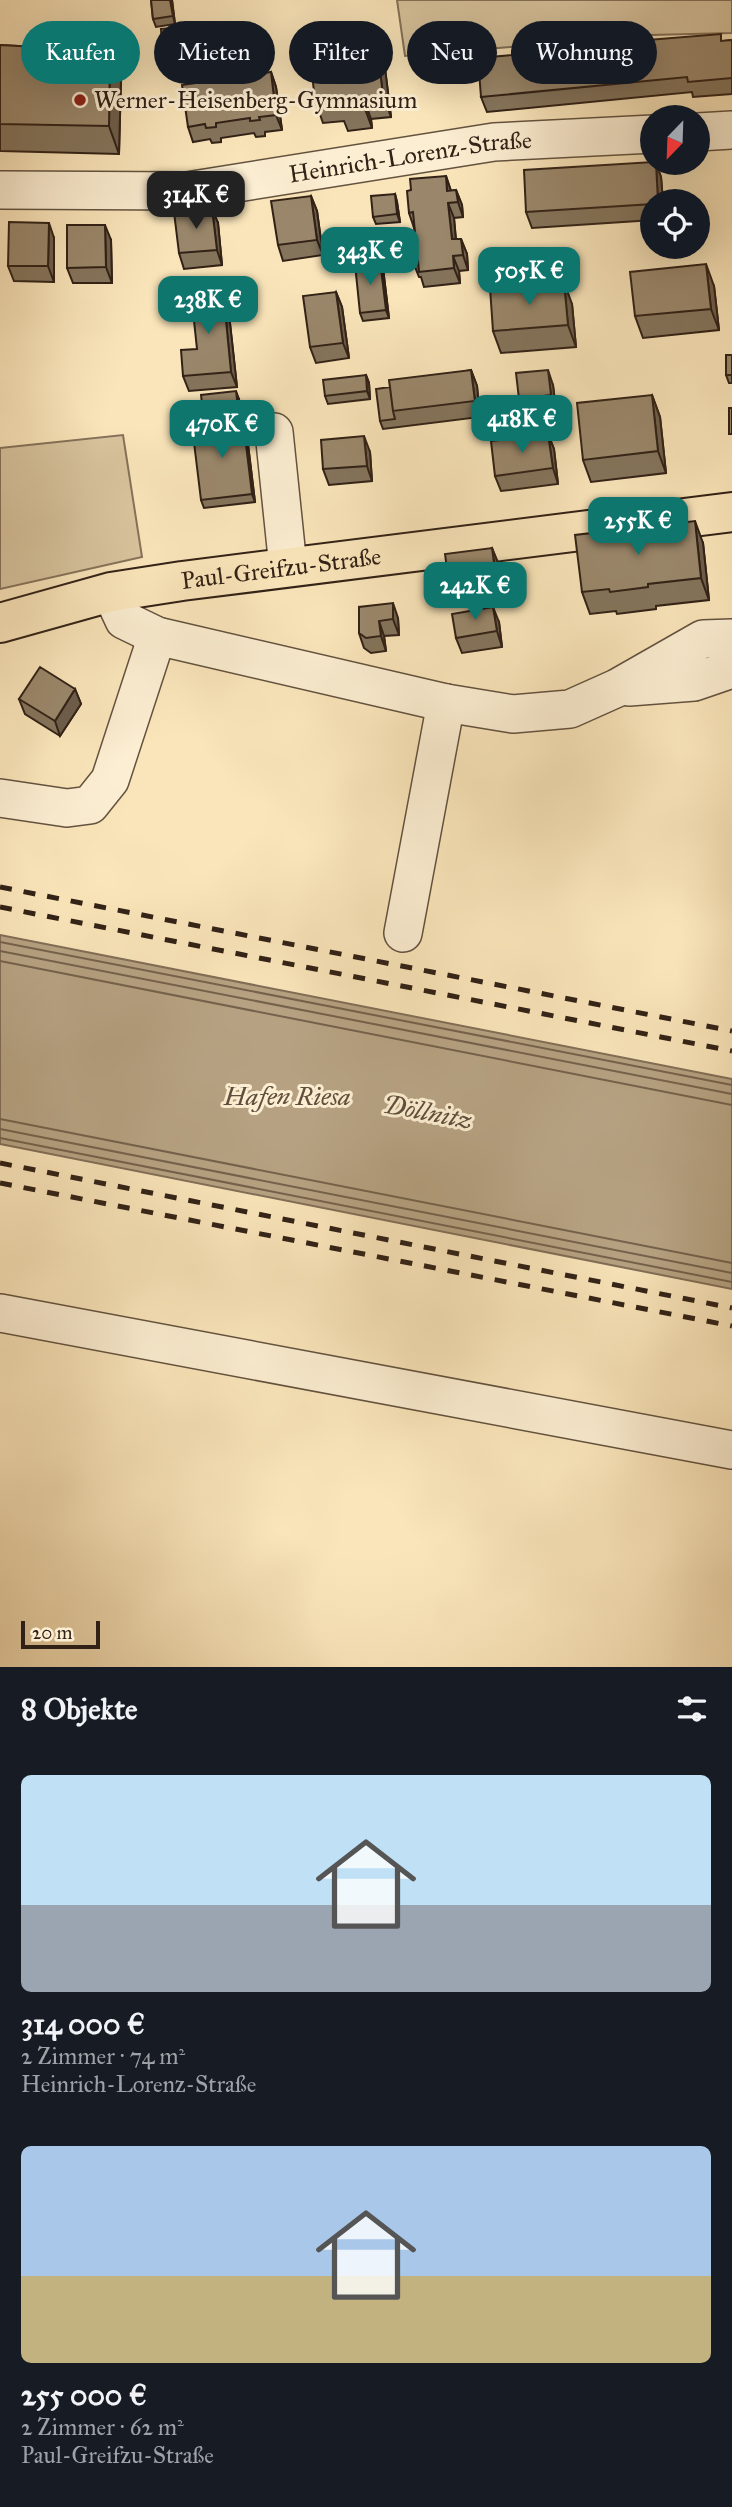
<!DOCTYPE html>
<html lang="de">
<head>
<meta charset="utf-8">
<style>
  :root { --surface:#171b24; --page:#20242c; --text:#f1f3f6; --muted:#9ea1a6; --accent:#0f766e }
  body { margin:0; font-family:"IM FELL Great Primer",serif; background:var(--page); color:var(--text); height:100vh; display:flex; flex-direction:column; font-size:26px; white-space:nowrap }
  * { box-sizing:border-box; margin:0 }
  p { font-size:23px; color:var(--muted) }
  .icon { flex:none; width:38px; height:38px; fill:none; stroke:currentColor; stroke-width:2; stroke-linecap:round; stroke-linejoin:round }
  .map { position:relative; height:1667px; overflow:hidden }
  .side { display:flex; flex-direction:column; background:var(--surface); flex:1 }
  .side>* { flex:none }
  .guide { position:absolute; left:21px; top:21px; width:691px; height:63px; display:flex; gap:14px }
  .needle { width:46px; rotate:203deg }
  .controls { position:absolute; left:640px; top:105px; display:grid; gap:14px }
  .controls a { display:grid; place-items:center; width:70px; height:70px; border-radius:50%; background:var(--surface); box-shadow:0 7px 28px #0002; font-size:35px }
  .scale { position:absolute; left:21px; bottom:18px; width:79px; box-sizing:border-box; padding-left:7px; border:4px solid #312116; border-top:0; font-size:19px; line-height:24px; white-space:nowrap; color:#312116; -webkit-text-stroke:5px #fceed2; paint-order:stroke }
  .price { position:absolute; translate:-50% -60px; padding:0 16px; border-radius:14px; background:var(--accent); color:#fff; font-size:23px; line-height:46px; filter:drop-shadow(0 2px 4px #0008) }
  .price::after { content:''; position:absolute; left:50%; top:42px; width:21px; height:16px; margin-left:-10px; background:inherit; clip-path:polygon(0 0,100% 0,50% 100%) }
  .price.current { background:#222; color:#fff }
  ul { padding:0; list-style:none }
  li { display:grid; align-content:center; gap:14px; height:371px; padding:0 21px }
  li span { display:grid; place-items:center; height:217px; border-radius:10px; color:#555 }
  li>.icon { margin-inline-start:auto }
  span .icon { width:126px; height:126px; fill:#fffc; stroke-width:1 }
  li b { font-size:30px }
  h2 { display:flex; justify-content:space-between; align-items:center; height:84px; padding:0 21px; font-size:30px }
  .pill { padding:0 24px; border-radius:32px; background:var(--surface); box-shadow:0 7px 28px #0002; font-size:24px; line-height:63px }
  .pill.current { background:var(--accent); color:#fff }
  .map>svg:first-child { display:block }
  .green { fill:#d8c49e; stroke:#84725a; stroke-width:2 }
  .water { fill:#b6a282; stroke:#816e57; stroke-width:2 }
  .lines { fill:none; stroke-linecap:round; stroke-linejoin:round }
  .shore { stroke:#74624c; stroke-width:2 }
  .minor-casing { stroke:#63523f; stroke-width:40 }
  .major-casing { stroke:#312116; stroke-width:42 }
  .minor { stroke:#fceed2; stroke-width:37 }
  .major { stroke:#fae5ba; stroke-width:38 }
  .rail { stroke:#312116; stroke-width:5; stroke-dasharray:12 12; stroke-linecap:butt }
  .wall { fill:#84745c; stroke:#312116; stroke-width:2 }
  .shaded-wall { fill:#6c5e4b; stroke:#312116; stroke-width:2 }
  .building { fill:#9a876b; stroke:#312116; stroke-width:2 }
  .poi-dot { fill:#8f2418; stroke:#fceed2; stroke-width:2.5 }
  .labels { text-anchor:middle; dominant-baseline:central; stroke-width:6; stroke-linejoin:round; paint-order:stroke }
  .poi-label { font-size:24px; fill:#312116; stroke:#fceed2; text-anchor:start }
  .street-label { font-size:24px; fill:#312116; stroke:#fceed2 }
  .water-label { font-size:26px; font-style:italic; fill:#604e3c; stroke:#fceed2 }
</style>
</head>
<body>
<div class="map">
<svg width="732" height="1667" viewBox="0 0 732 1667">
  <rect width="100%" height="100%" fill="#fae5ba"/>
  <filter id="stains"><feTurbulence type="fractalNoise" baseFrequency=".00286" numOctaves="4"/><feColorMatrix values="0 0 0 0 .2 0 0 0 0 .09 0 0 0 0 .02 0 0 0 .5 -.17"/></filter>
  <radialGradient id="worn" r=".72"><stop offset=".6" stop-color="#630" stop-opacity="0"/><stop offset="1" stop-color="#630" stop-opacity=".3"/></radialGradient>
  <path class="green" d="M397 0H732V33L650 35 405 56Z
    M123 435 142 557 0 589V448Z"/>
  <path class="water" d="M0 935 732 1079V1289L0 1144Z"/>
  <g class="lines">
    <path class="shore" d="M0 942 732 1085
      M0 951 732 1094
      M0 961 732 1105
      M0 1119 732 1263
      M0 1129 732 1273
      M0 1138 732 1282"/>
    <defs>
      <g id="minor">
        <path d="M698 132 732 130"/>
        <path id="s1" d="M0 190 187 191 494 142 653 134"/>
        <path d="M274 432 288 567"/>
        <path d="M111 592 124 620 157 636 446 703 513 714 570 709 617 688 703 639 732 638"/>
        <path d="M629 687 694 682 732 669"/>
        <path d="M0 798 67 808 90 805 110 780 157 636"/>
        <path d="M403 933 446 703"/>
        <path d="M0 1313 732 1450"/>
      </g>
      <g id="major">
        <path id="s2" d="M0 623 111 592 182 581 732 512"/>
      </g>
    </defs>
    <use href="#minor" class="minor-casing"/>
    <use href="#major" class="major-casing"/>
    <use href="#minor" class="minor"/>
    <use href="#major" class="major"/>
    <path class="rail" d="M0 887 732 1031
      M0 907 732 1051
      M0 1163 732 1308
      M0 1183 732 1326"/>
  </g>
  <path class="wall" d="M151 0H172L175 24 156 27 153 19Z
    M175 36 177 56 165 57 162 50Z
    M732 40V94L693 97 692 92 487 112 481 97 723 41Z
    M0 45 110 51 121 78 119 154 0 151Z
    M384 60 391 117 371 119 372 128 348 131 344 121 323 123 315 101Z
    M271 72 276 87 282 130 265 132V136L256 137 254 133 221 138V142L212 143 210 139 193 142 188 127Z
    M656 163 661 177 663 201H653V220L532 228 526 212Z
    M446 176 451 191 456 190 462 205 463 217 454 218 456 239H461L467 254 468 270 459 271 460 283 424 287 421 277H419L413 262 416 242 414 228 409 213 411 190Z
    M395 194 397 202 400 222 376 224 373 217Z
    M311 196 317 211 323 255 283 261 278 245Z
    M218 223 222 265 184 269 179 253Z
    M54 238V282L14 281 8 266Z
    M111 240 112 283H73L67 268Z
    M380 260 383 268 389 318 363 321 360 313Z
    M714 286 719 330 643 338 635 316Z
    M336 292 342 307 349 358 316 363 310 347Z
    M572 304 576 347 501 353 493 331Z
    M228 305 237 387 189 391 183 376 197 349Z
    M732 355V383H729L726 375Z
    M471 370 477 386 480 417 383 429 380 421 390 387Z
    M366 375 369 383 370 399 328 404 325 396Z
    M553 385 556 410 525 414 519 399Z
    M652 395 660 417 666 473 591 482 583 460Z
    M239 399 241 416 206 420 203 412Z
    M243 420 246 428 255 502 204 508 201 500Z
    M548 434 554 449 558 484 501 491 495 476Z
    M370 452 372 481 329 485 323 469Z
    M703 543 709 600 656 606V609L617 614 616 611 590 614 582 592Z
    M492 548 498 563 502 592 454 598 449 583Z
    M359 607 398 618 399 635 384 636 386 651 371 653 364 648 359 633Z
    M499 622 502 647 462 653 456 638Z
    M75 689 81 704 60 736 25 714 19 699Z"/>
  <path class="shaded-wall" d="M170 0H172L175 24 173 16Z
    M173 28 175 36 177 56 174 48Z
    M376 38 384 60 391 117 383 95Z
    M110 51 121 78 119 154 109 126Z
    M271 72 276 87 282 130 276 115Z
    M363 97 371 119 372 128 364 106Z
    M656 163 661 177 663 201H658Z
    M446 176 451 191H447Z
    M456 190 462 205 463 217 458 202Z
    M395 194 397 202 400 222 397 214Z
    M311 196 317 211 323 255 317 240Z
    M448 203 454 218 457 255 452 239Z
    M212 208 218 223 222 265 217 250Z
    M49 223 54 238V282L48 266Z
    M105 225 111 240 112 283 106 267Z
    M461 239 467 254 468 270 463 255Z
    M453 256 459 271 460 283 454 268Z
    M380 260 383 268 389 318 386 310Z
    M706 264 714 286 719 330 711 309Z
    M564 282 572 304 576 347 568 325Z
    M223 289 228 305 237 387 231 372Z
    M336 292 342 307 349 358 343 343Z
    M471 370 477 386 480 417 475 401Z
    M548 370 553 385 556 410 551 395Z
    M366 375 369 383 370 399 367 391Z
    M236 391 239 399 241 416 238 408Z
    M652 395 660 417 666 473 658 451Z
    M243 420 246 428 255 502 252 494Z
    M548 434 554 449 558 484 553 468Z
    M364 436 370 452 372 481 367 466Z
    M695 521 703 543 709 600 701 578Z
    M492 548 498 563 502 592 496 577Z
    M393 603 398 618 399 635 393 619Z
    M493 607 499 622 502 647 497 631Z
    M379 621 384 636 386 651 381 636Z
    M75 689 81 704 60 736 55 721Z"/>
  <path class="building" d="M151 0H170L173 16 153 19Z
    M173 28 174 48 162 50 161 29Z
    M721 34V41L732 40V78L688 82 687 77 481 97 478 58 512 55V51Z
    M376 38 383 95 363 97 364 106 340 109 339 98 315 101 309 46Z
    M0 45 110 51 109 126 0 124Z
    M271 72 276 115 259 117 260 120 250 121V118L216 123V127L206 128 205 124 188 127 182 85Z
    M653 162V163H656L658 201H653V204L526 212 524 170Z
    M446 176 447 191 456 190 458 202 448 203 452 239H461L463 255 453 256 454 268 419 272 418 261 413 262 411 242H416L413 212 409 213 407 191 411 190 410 179Z
    M395 194 397 214 373 217 371 196Z
    M311 196 317 240 278 245 271 201Z
    M212 208 217 250 179 253 174 212Z
    M9 222 49 223 48 266H8Z
    M67 225H105L106 267 67 268Z
    M380 260 386 310 360 313 355 264Z
    M706 264 711 309 635 316 630 272Z
    M564 282 568 325 493 331 490 288Z
    M223 289 231 372 183 376 181 350 197 349 191 292Z
    M336 292 343 343 310 347 303 296Z
    M726 355H732V375H726Z
    M471 370 475 401 393 411 389 380Z
    M548 370 551 395 519 399 516 373Z
    M366 375 367 391 325 396 323 380Z
    M390 387 393 411 395 419 380 421 376 389Z
    M236 391 238 408 203 412 201 395Z
    M652 395 658 451 583 460 577 403Z
    M729 408H732V434H729Z
    M243 420 252 494 201 500 192 426Z
    M548 434 553 468 495 476 491 441Z
    M364 436 367 466 323 469 321 440Z
    M695 521 701 578 648 584V587L610 592 609 589 582 592 575 535Z
    M492 548 496 577 449 583 445 554Z
    M393 603V619L379 621 381 636 366 638 359 633V607Z
    M493 607 497 631 456 638 452 614Z
    M40 667 75 689 55 721 19 699Z"/>
  <circle class="poi-dot" cx="80" cy="100" r="7"/>
  <g class="labels">
    <g class="poi-label">
      <text x="94" y="100">Werner-Heisenberg-Gymnasium</text>
    </g>
    <g class="street-label">
      <text stroke="none"><textPath href="#s1" startOffset="413">Heinrich-Lorenz-Straße</textPath></text>
      <text stroke="none"><textPath href="#s2" startOffset="287">Paul-Greifzu-Straße</textPath></text>
    </g>
    <g class="water-label">
      <text x="287" y="1096">Hafen Riesa</text>
      <text transform="translate(428 1112) rotate(11)">Döllnitz</text>
    </g>
  </g>
  <rect width="100%" height="100%" filter="url(#stains)"/>
  <rect width="100%" height="100%" fill="url(#worn)"/>
</svg>
<div class="controls">
<a><svg class="needle" viewBox="-14 -14 28 28"><path d="M0-13l5 13h-10z" fill="#e53935"/><path d="M0 13l5-13h-10z" fill="#9ea1a6"/></svg></a>
<a><svg class="icon" aria-label="locate" viewBox="0 0 24 24"><circle cx="12" cy="12" r="6"/><path d="M12 2v4M12 18v4M2 12h4M18 12h4"/></svg></a>
</div>
<div class="scale">20 m</div>
<b class="price current" style="left:196px;top:231px">314K €</b>
<b class="price" style="left:370px;top:287px">343K €</b>
<b class="price" style="left:529px;top:307px">505K €</b>
<b class="price" style="left:208px;top:336px">238K €</b>
<b class="price" style="left:522px;top:455px">418K €</b>
<b class="price" style="left:222px;top:460px">470K €</b>
<b class="price" style="left:638px;top:557px">255K €</b>
<b class="price" style="left:475px;top:622px">242K €</b>
<div class="guide">
<a class="pill current">Kaufen</a>
<a class="pill">Mieten</a>
<a class="pill">Filter</a>
<a class="pill">Neu</a>
<a class="pill">Wohnung</a>
</div>
</div>
<section class="side">
<h2>8 Objekte<svg class="icon" aria-label="filters" viewBox="0 0 24 24"><path d="M4 7h16M4 17h16"/><circle cx="9" cy="7" r="2"/><circle cx="15" cy="17" r="2"/></svg></h2>
<ul>
<li><span style="background:linear-gradient(#bfe0f5 60%,#9aa5b1 0)"><svg class="icon" aria-label="home" viewBox="0 0 24 24"><path d="M3 11l9-7 9 7M6 9v11h12V9"/></svg></span><div><b>314 000 €</b><p>2 Zimmer · 74 m²</p><p>Heinrich-Lorenz-Straße</p></div></li>
<li><span style="background:linear-gradient(#a9c7e8 60%,#c2b280 0)"><svg class="icon" aria-label="home" viewBox="0 0 24 24"><path d="M3 11l9-7 9 7M6 9v11h12V9"/></svg></span><div><b>255 000 €</b><p>2 Zimmer · 62 m²</p><p>Paul-Greifzu-Straße</p></div></li>
</ul>
</section>
</body>
</html>
